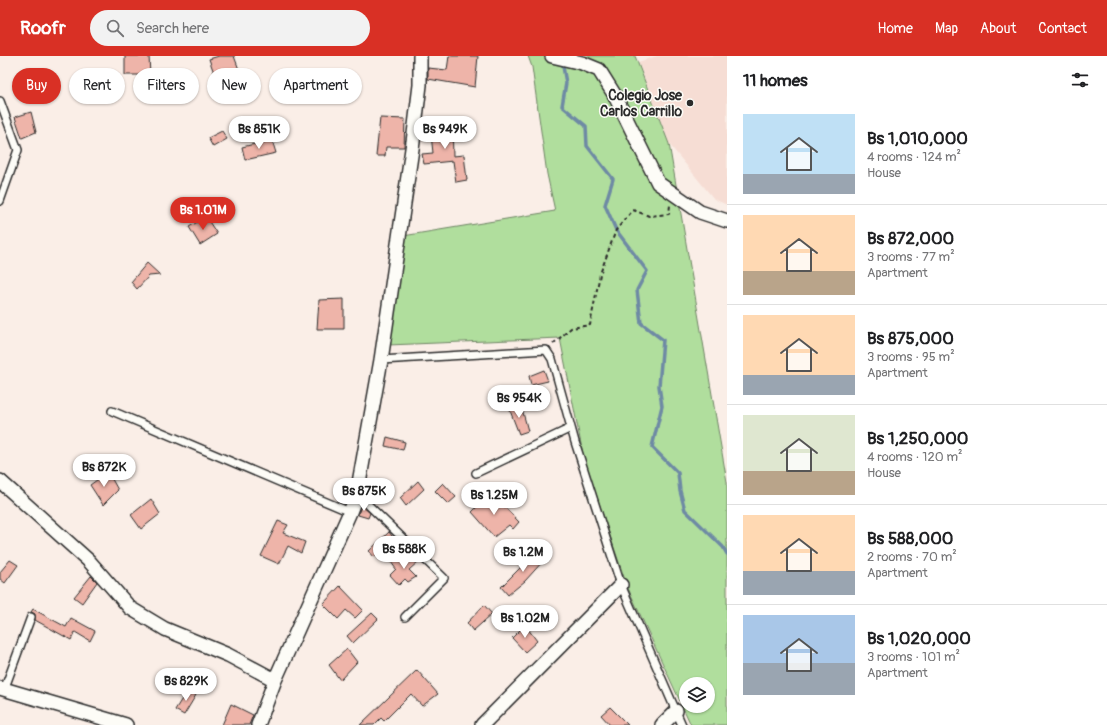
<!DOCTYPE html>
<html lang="en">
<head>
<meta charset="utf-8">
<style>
  :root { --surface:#fff; --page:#f2f2f2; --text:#202124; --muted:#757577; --line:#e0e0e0; --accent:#d93025 }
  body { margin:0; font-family:Pangolin,sans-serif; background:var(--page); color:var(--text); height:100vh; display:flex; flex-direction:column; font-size:15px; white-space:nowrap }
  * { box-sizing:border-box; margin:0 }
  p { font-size:13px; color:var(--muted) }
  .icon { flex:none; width:22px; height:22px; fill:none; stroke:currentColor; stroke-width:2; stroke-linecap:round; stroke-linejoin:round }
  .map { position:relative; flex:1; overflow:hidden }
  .sheet { display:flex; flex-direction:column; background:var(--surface); width:380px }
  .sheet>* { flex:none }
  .top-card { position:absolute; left:12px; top:12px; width:380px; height:36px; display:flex; gap:8px }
  .buttons { position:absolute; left:679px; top:621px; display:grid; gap:8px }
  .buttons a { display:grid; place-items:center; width:36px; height:36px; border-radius:50%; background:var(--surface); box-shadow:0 1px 3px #0004; font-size:20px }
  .price { position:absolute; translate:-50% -34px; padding:0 9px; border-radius:14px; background:#fff; color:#222; font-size:13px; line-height:26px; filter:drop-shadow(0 1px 2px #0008) }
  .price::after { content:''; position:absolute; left:50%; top:24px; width:12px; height:9px; margin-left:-6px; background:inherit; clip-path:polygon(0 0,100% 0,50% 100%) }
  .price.active { background:var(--accent); color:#fff }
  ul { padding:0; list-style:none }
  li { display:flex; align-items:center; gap:12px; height:100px; padding:0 16px }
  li+li { border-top:1px solid var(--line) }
  li span { display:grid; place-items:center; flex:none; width:112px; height:80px; border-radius:0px; color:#555 }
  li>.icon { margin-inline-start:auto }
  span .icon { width:48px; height:48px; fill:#fffc; stroke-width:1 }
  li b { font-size:17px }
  h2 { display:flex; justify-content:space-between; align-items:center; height:48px; padding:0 16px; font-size:17px }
  .chip { padding:0 14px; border-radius:18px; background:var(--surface); box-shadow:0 1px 3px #0004; font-size:14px; line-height:36px }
  .chip.active { background:var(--accent); color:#fff }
  header { display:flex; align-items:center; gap:24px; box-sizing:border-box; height:56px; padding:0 20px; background:var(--accent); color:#fff }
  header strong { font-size:19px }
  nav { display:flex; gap:22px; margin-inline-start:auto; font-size:14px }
  .search { width:280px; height:36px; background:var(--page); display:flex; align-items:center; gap:10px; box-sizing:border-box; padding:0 14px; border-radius:22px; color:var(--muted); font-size:15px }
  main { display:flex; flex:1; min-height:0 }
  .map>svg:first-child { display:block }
  .built { fill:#f6ddd4 }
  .green { fill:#b0de9d; stroke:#6e8464; fill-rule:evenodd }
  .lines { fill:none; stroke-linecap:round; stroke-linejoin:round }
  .stream { stroke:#6e8aa4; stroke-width:3.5 }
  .building { fill:#eeb4a9; stroke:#2b2b2b }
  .lane-casing { stroke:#2b2b2b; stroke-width:10 }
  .street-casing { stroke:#2b2b2b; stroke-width:16 }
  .path { stroke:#2b2b2b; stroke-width:2; stroke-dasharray:4 3; stroke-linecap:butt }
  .lane { stroke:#fdfcf7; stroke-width:7 }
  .street { stroke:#fdfcf7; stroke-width:13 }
  .poi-dot { fill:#2b2b2b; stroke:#fdfcf7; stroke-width:1.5 }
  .labels { text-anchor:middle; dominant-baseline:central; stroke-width:3; stroke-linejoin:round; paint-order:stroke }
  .poi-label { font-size:14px; font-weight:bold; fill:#2b2b2b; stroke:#fdfcf7; text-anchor:end }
</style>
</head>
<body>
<header>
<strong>Roofr</strong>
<div class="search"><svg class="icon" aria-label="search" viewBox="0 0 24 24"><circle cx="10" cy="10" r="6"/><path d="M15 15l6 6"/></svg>Search here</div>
<nav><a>Home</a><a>Map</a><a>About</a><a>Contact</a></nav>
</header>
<main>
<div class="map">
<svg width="727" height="669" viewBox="0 0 727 669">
  <rect width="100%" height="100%" fill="#faeee7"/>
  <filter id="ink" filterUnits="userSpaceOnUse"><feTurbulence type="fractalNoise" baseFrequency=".025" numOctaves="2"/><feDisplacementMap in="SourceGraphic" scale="8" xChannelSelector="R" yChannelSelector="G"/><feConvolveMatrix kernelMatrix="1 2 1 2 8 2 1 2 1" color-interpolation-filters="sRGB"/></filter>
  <g filter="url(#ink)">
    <path class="built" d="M657 0H727V149L714 143 669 88 638 6Z"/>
    <path class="green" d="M528 0H635L669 88 727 426V669H691L627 530 584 403 560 282 388 289 403 180 555 155 547 118 532 11ZM686 628H708V650H686Z"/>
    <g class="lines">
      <path class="stream" d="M562 5 566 27 562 50 586 70 587 90 613 123 605 149 616 174 647 215 637 234 641 267 663 284 659 330 662 350 652 391 678 417 680 435 685 454 723 491 727 498"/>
    </g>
    <path class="building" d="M125 0H149L150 19H125Z
      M219 0H234L241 19 218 28 209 3Z
      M449 0H478L475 31 428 23V12L447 14Z
      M31 56 36 76 22 82 15 61Z
      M380 62 405 63 404 91H386L385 100H376Z
      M452 67 453 100 464 99 467 124 456 126 453 105 424 108 422 98 433 97 430 69Z
      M222 75 227 83 213 91 208 82Z
      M272 84 276 97 245 104 242 91Z
      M206 161 217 178 200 189 189 171Z
      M147 207 160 219 149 220 137 233 131 226Z
      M344 243V273H317L319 244Z
      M544 314 548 325 531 329 529 320Z
      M521 349 528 375 519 378 509 352Z
      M387 381 405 386 403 394 385 390Z
      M108 416 118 434 103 449 90 429Z
      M418 425 424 433 406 450 400 442Z
      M443 427 456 441 448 448 435 435Z
      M491 437 519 466 513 473 509 469 494 481 472 456Z
      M151 443 160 458 141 473 131 459Z
      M361 449 370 457 368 462 358 459Z
      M278 465 288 469 283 477 305 486 301 497 288 490 279 508 261 500Z
      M389 476 395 484 374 501 369 495Z
      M537 495 544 504 525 525 508 539 501 531Z
      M412 499 419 505 409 514 416 521 408 526 405 523 399 529 390 519 396 513 391 506 396 501 402 507Z
      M10 504 18 509 5 527 0 523V516Z
      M91 520 97 526 82 547 74 541Z
      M340 530 363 554 355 562 346 554 338 563 323 548Z
      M484 549 492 558 473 575 467 567Z
      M33 553 66 571 71 562 95 575 90 585 75 576 71 584 35 564V558L31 556Z
      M372 557 378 563 353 587 347 580Z
      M525 569 537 585 525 596 512 582Z
      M347 593 357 606 340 624 329 609Z
      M417 614 438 638 422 650 411 638 384 665 381 662 374 669H360Z
      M188 633 196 639 184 659 175 654Z
      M231 648 253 659 249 669H222Z
      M610 651 628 669H610L601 659Z"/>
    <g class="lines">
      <defs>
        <path id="lane" d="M0 45 18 94 0 145
          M381 304 546 294 552 303 575 386 621 529 682 669
          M112 355 350 456
          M476 417 571 372
          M357 438 444 522 405 561
          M4 634 31 561"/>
        <path id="street" d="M552 0 582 7 599 14 614 38 658 127 700 156 727 165
          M0 425 89 505 130 552 165 573 228 599 275 624
          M0 632 126 669
          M258 669 275 624 350 456 357 438 381 304 413 86 420 29V0
          M482 669 621 529
          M662 669 676 655"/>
      </defs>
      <use href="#lane" class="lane-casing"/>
      <use href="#street" class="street-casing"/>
      <path class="path" d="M553 288 571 272 590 269 600 218 616 174 633 154 649 160 669 158 670 149"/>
      <use href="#lane" class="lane"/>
      <use href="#street" class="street"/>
    </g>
  </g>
  <circle class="poi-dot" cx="690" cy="47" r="4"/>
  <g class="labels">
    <g class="poi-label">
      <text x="682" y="39">Colegio Jose<tspan x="682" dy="16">Carlos Carrillo</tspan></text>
    </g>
  </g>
</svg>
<div class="buttons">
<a><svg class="icon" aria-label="layers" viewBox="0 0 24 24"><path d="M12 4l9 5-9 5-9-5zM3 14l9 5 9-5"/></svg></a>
</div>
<b class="price" style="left:259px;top:94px">Bs 851K</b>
<b class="price" style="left:445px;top:94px">Bs 949K</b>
<b class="price active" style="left:203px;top:175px">Bs 1.01M</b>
<b class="price" style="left:519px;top:363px">Bs 954K</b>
<b class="price" style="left:104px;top:432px">Bs 872K</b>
<b class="price" style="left:364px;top:456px">Bs 875K</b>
<b class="price" style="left:494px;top:460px">Bs 1.25M</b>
<b class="price" style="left:404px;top:514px">Bs 588K</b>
<b class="price" style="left:523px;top:517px">Bs 1.2M</b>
<b class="price" style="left:525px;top:583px">Bs 1.02M</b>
<b class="price" style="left:186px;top:646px">Bs 829K</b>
<div class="top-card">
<a class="chip active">Buy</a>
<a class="chip">Rent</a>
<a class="chip">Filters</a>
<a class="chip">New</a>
<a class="chip">Apartment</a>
</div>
</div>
<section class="sheet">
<h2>11 homes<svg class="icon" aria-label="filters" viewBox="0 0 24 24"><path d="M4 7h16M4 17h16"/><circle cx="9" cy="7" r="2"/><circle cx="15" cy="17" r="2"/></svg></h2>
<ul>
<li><span style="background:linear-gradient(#bfe0f5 75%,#9aa5b1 0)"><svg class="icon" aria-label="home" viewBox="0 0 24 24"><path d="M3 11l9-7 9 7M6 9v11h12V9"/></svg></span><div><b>Bs 1,010,000</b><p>4 rooms · 124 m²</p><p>House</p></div></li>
<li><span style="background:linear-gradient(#ffd9b3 70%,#b9a48a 0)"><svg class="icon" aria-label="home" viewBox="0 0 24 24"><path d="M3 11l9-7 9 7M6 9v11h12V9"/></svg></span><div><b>Bs 872,000</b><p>3 rooms · 77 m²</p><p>Apartment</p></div></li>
<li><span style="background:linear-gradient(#ffd9b3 75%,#9aa5b1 0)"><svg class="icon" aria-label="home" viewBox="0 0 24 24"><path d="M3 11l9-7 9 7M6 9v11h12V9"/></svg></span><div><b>Bs 875,000</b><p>3 rooms · 95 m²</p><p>Apartment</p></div></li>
<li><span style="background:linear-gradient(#dfe7d0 70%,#b9a48a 0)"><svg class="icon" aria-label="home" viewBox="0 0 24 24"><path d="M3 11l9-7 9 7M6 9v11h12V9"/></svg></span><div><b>Bs 1,250,000</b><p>4 rooms · 120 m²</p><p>House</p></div></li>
<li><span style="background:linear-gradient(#ffd9b3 70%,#9aa5b1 0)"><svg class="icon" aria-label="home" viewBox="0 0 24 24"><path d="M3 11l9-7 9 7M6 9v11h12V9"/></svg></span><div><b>Bs 588,000</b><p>2 rooms · 70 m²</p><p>Apartment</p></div></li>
<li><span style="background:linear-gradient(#a9c7e8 60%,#9aa5b1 0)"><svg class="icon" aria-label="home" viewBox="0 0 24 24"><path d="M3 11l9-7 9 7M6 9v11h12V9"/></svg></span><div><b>Bs 1,020,000</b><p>3 rooms · 101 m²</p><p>Apartment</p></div></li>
</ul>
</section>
</main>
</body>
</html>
